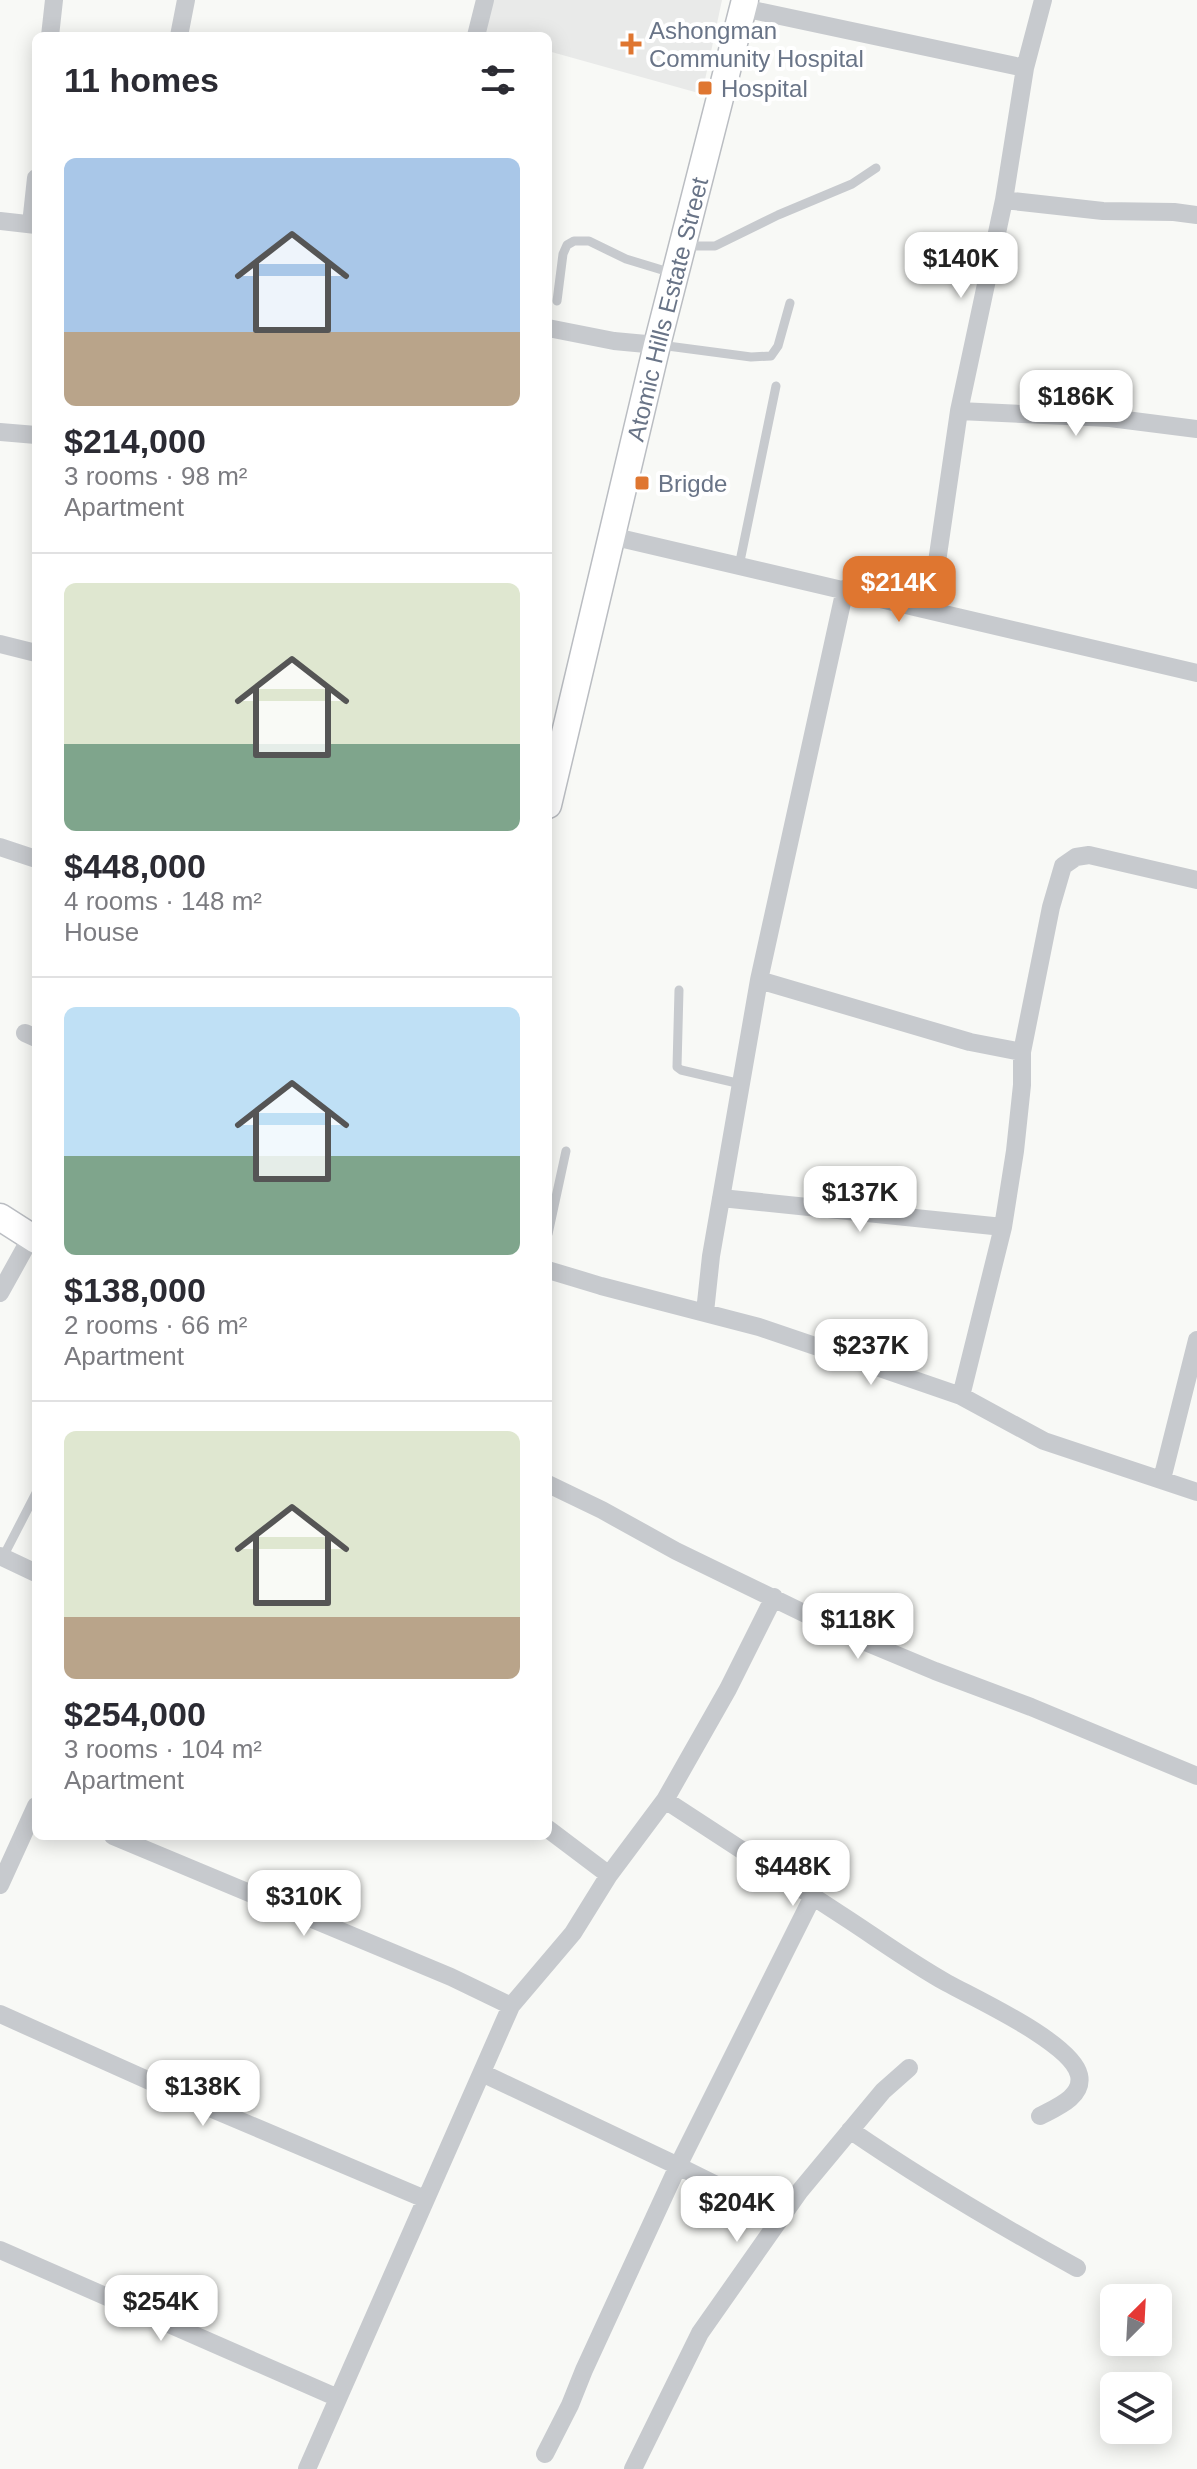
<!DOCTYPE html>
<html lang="en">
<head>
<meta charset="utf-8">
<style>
  :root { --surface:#fff; --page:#f7f7f7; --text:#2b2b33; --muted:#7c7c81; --line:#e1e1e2; --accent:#df7630 }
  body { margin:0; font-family:Helvetica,sans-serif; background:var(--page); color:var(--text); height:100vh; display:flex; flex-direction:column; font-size:30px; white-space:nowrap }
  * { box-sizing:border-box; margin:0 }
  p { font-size:26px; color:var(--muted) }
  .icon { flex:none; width:44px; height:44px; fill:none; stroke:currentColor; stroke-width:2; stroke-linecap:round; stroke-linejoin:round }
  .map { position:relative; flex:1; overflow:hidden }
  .drawer { position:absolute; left:32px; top:32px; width:520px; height:1808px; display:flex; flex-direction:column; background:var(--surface); border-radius:12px; box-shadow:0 4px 20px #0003 }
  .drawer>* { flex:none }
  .needle { width:52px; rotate:24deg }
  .buttons { position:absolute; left:1100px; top:2284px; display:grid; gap:16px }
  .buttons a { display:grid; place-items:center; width:72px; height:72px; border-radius:12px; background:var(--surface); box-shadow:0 4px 20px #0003; font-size:40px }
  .price { position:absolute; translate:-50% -68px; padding:0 18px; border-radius:16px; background:#fff; color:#222; font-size:26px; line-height:52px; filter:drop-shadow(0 2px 4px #0008) }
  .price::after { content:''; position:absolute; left:50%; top:48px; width:24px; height:18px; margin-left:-12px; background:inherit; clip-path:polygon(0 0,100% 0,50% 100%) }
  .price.active { background:var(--accent); color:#fff }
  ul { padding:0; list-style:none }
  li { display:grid; align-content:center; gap:16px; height:424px; padding:0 32px }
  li+li { border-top:2px solid var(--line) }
  li span { display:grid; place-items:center; height:248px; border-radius:12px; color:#555 }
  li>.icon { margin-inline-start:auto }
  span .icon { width:144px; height:144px; fill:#fffc; stroke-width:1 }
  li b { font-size:34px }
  h2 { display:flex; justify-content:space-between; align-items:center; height:96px; padding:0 32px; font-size:34px }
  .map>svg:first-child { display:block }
  .built { fill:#e9eae9 }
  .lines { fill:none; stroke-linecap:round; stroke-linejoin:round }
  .secondary-casing { stroke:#babdc2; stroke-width:29 }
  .lane { stroke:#c7cace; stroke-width:9 }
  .street { stroke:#c7cace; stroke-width:18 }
  .secondary { stroke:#fff; stroke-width:26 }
  .poi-dot { fill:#df7630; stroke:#fff; stroke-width:3 }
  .labels { text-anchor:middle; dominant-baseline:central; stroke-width:8; stroke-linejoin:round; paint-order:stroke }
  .poi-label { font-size:24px; fill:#697487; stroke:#fff; text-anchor:start }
  .street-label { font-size:24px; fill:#697487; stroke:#fff }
</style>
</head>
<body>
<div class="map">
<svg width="1197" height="2469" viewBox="0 0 1197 2469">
  <rect width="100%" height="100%" fill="#f8f9f6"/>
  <path class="built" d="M492 0H722L702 94 548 51V36H494L483 33Z"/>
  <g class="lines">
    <defs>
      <g id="secondary">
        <path id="s1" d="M548 805 657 345 745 0"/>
        <path d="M0 1217 36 1240"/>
      </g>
    </defs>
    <use href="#secondary" class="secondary-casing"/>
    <path class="lane" d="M686 246H715L778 215 852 184 876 168
      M557 301 563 254 567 245 574 241H589L626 259 672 273
      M660 345 751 357 771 356 778 346 790 303
      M739 566 776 386
      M679 990 677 1067 681 1070 741 1084
      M548 1234 566 1151
      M3 1557 36 1493"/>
    <path class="street" d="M743 8 1025 68
      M50 36 54 0
      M179 36 186 0
      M476 36 485 0
      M1004 200 1103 211 1174 212 1197 215
      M0 221 36 225
      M31 224 36 178
      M548 328 614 341 657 345
      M959 411 1110 418 1197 429
      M0 432 36 435
      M611 536 1197 673
      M930 610 959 411 1004 200 1025 68 1043 0
      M0 644 36 653
      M0 847 36 859
      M759 980 970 1042 1022 1052
      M25 1033 36 1038
      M721 1198 1003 1227
      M548 1270 601 1286 759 1327 868 1364 961 1396 1044 1441 1197 1492
      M0 1293 31 1237
      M705 1312 711 1256 759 980 845 589
      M961 1396 1003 1227 1015 1151 1022 1085V1052L1051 907 1063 866 1076 857 1089 855 1197 880
      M1162 1479 1197 1340
      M548 1484 602 1510 676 1551 851 1636 935 1671 1031 1707 1197 1776
      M0 1556 36 1573
      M665 1800C726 1840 788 1880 849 1920 881 1941 913 1964 947 1983 976 1999 1072 2043 1079 2075 1084 2097 1055 2108 1040 2116
      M548 1829 609 1875
      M113 1836 451 1977 511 2006
      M0 1885 36 1806
      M0 2014 210 2108 425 2199
      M482 2073 678 2166 584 2370 570 2405 545 2454
      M850 2130C924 2181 999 2225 1077 2268
      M781 2217 678 2166 813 1896
      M0 2250 338 2398
      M307 2469 511 2006 573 1933 609 1875 665 1800 728 1689 774 1597
      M633 2469 700 2333 799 2192 883 2091 909 2068"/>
    <use href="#secondary" class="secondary"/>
  </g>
  <g class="poi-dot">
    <path d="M627 32h8v8h8v8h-8v8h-8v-8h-8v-8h8z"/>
    <rect x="697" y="80" width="16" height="16" rx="4"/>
    <rect x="634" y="475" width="16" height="16" rx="4"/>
  </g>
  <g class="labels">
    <g class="poi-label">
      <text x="649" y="30">Ashongman<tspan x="649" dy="28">Community Hospital</tspan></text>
      <text x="721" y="88">Hospital</text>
      <text x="658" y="483">Brigde</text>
    </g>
    <g class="street-label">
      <text stroke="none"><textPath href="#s1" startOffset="510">Atomic Hills Estate Street</textPath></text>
    </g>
  </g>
</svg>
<div class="buttons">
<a><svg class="needle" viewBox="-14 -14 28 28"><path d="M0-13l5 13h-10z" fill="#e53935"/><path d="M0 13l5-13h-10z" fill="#7c7c81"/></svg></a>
<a><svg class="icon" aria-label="layers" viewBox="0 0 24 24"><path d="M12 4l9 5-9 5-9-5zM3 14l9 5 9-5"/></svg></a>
</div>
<b class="price" style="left:961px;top:300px">$140K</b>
<b class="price" style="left:1076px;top:438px">$186K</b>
<b class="price active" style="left:899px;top:624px">$214K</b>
<b class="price" style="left:860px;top:1234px">$137K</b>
<b class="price" style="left:871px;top:1387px">$237K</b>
<b class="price" style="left:858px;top:1661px">$118K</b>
<b class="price" style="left:793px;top:1908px">$448K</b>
<b class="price" style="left:304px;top:1938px">$310K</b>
<b class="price" style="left:203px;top:2128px">$138K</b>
<b class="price" style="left:737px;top:2244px">$204K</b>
<b class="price" style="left:161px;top:2343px">$254K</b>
<section class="drawer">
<h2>11 homes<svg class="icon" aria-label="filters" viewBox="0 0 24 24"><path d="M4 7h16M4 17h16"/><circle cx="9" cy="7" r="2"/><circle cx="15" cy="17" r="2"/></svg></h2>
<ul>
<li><span style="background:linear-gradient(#a9c7e8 70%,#b9a48a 0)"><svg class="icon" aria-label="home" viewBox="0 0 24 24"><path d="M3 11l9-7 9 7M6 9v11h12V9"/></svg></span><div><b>$214,000</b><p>3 rooms · 98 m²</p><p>Apartment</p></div></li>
<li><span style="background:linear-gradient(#dfe7d0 65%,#7fa58c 0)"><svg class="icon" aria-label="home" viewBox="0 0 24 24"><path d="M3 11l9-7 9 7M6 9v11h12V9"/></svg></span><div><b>$448,000</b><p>4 rooms · 148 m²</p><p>House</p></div></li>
<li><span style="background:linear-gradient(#bfe0f5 60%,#7fa58c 0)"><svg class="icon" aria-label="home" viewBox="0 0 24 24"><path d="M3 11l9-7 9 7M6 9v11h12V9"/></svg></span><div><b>$138,000</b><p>2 rooms · 66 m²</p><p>Apartment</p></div></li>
<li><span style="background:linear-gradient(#dfe7d0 75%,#b9a48a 0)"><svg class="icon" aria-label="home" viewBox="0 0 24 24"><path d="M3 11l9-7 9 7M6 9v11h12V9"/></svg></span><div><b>$254,000</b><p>3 rooms · 104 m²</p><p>Apartment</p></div></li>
</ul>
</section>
</div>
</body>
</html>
